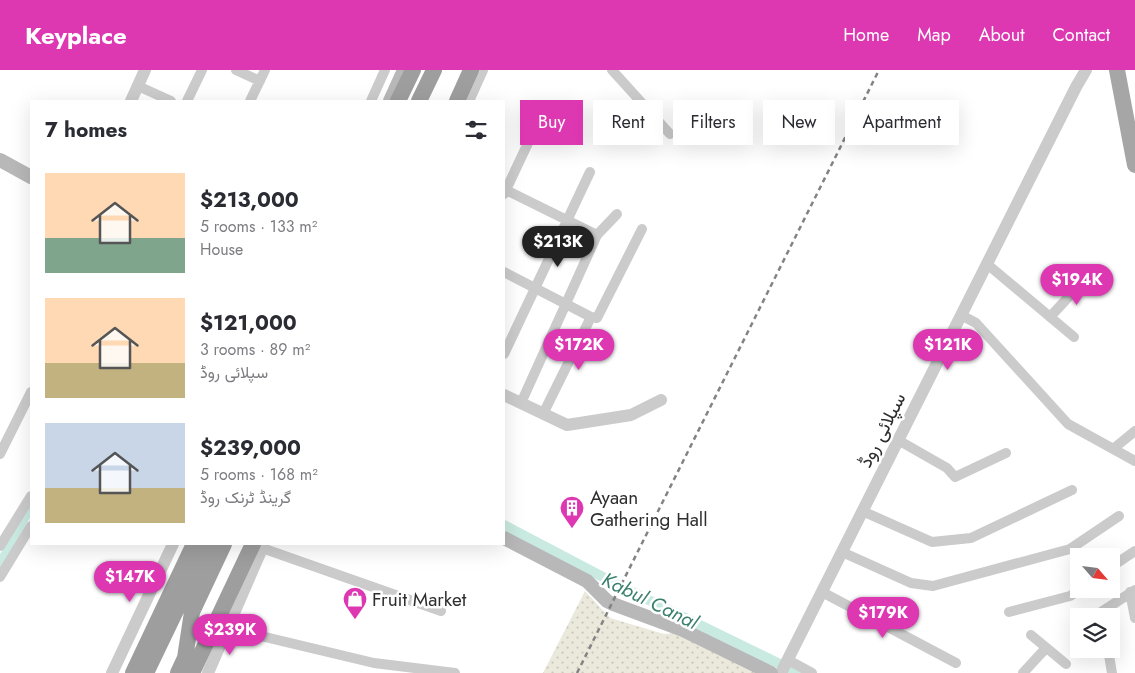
<!DOCTYPE html>
<html lang="en">
<head>
<meta charset="utf-8">
<style>
  :root { --surface:#fff; --page:#f7f7f7; --text:#2b2b33; --muted:#7c7c81; --accent:#dd37b2 }
  body { margin:0; font-family:Jost,Vazirmatn,sans-serif; background:var(--page); color:var(--text); height:100vh; display:flex; flex-direction:column; font-size:19px; white-space:nowrap }
  * { box-sizing:border-box; margin:0 }
  p { font-size:16px; color:var(--muted) }
  .icon { flex:none; width:28px; height:28px; fill:none; stroke:currentColor; stroke-width:2; stroke-linecap:round; stroke-linejoin:round }
  .map { position:relative; flex:1; overflow:hidden }
  .details { position:absolute; left:30px; top:30px; width:475px; height:445px; display:flex; flex-direction:column; background:var(--surface); border-radius:0px; box-shadow:0 5px 20px #0002 }
  .details>* { flex:none }
  .hud { position:absolute; left:520px; top:30px; width:475px; height:45px; display:flex; gap:10px }
  .needle { width:32px; rotate:118deg }
  .tools { position:absolute; left:1070px; top:478px; display:grid; gap:10px }
  .tools a { display:grid; place-items:center; width:50px; height:50px; border-radius:0px; background:var(--surface); box-shadow:0 5px 20px #0002; font-size:25px }
  .price { position:absolute; translate:-50% -42px; padding:0 11px; border-radius:18px; background:var(--accent); color:#fff; font-size:16px; line-height:32px; filter:drop-shadow(0 1px 2px #0008) }
  .price::after { content:''; position:absolute; left:50%; top:30px; width:15px; height:11px; margin-left:-8px; background:inherit; clip-path:polygon(0 0,100% 0,50% 100%) }
  .price.current { background:#222; color:#fff }
  ul { padding:0; list-style:none }
  li { display:flex; align-items:center; gap:15px; height:125px; padding:0 15px }
  li span { display:grid; place-items:center; flex:none; width:140px; height:100px; border-radius:0px; color:#555 }
  li>.icon { margin-inline-start:auto }
  span .icon { width:60px; height:60px; fill:#fffc; stroke-width:1 }
  li b { font-size:21px }
  h2 { display:flex; justify-content:space-between; align-items:center; height:60px; padding:0 15px; font-size:21px }
  .chip { padding:0 18px; border-radius:0px; background:var(--surface); box-shadow:0 5px 20px #0002; font-size:18px; line-height:45px }
  .chip.current { background:var(--accent); color:#fff }
  header { display:flex; align-items:center; gap:30px; box-sizing:border-box; height:70px; padding:0 25px; background:var(--accent); color:#fff }
  header strong { font-size:24px }
  nav { display:flex; gap:28px; margin-inline-start:auto; font-size:18px }
  .map>svg:first-child { display:block }
  .grass { fill:url(#grass-dots) }
  .water { fill:#c9eae1 }
  .lines { fill:none; stroke-linecap:round; stroke-linejoin:round }
  .canal { stroke:#c9eae1; stroke-width:10 }
  .minor { stroke:#cbcbcb; stroke-width:10 }
  .tertiary { stroke:#cbcbcb; stroke-width:12 }
  .secondary { stroke:#b8b8b8; stroke-width:14 }
  .primary { stroke:#a6a6a6; stroke-width:16 }
  .trunk { stroke:#9e9e9e; stroke-width:16 }
  .rail { stroke:#838383; stroke-width:2.5; stroke-dasharray:5 4; stroke-linecap:butt }
  .labels { text-anchor:middle; dominant-baseline:central; stroke-width:5; stroke-linejoin:round; paint-order:stroke }
  .street-label { font-size:19px; fill:#2e2e2e; stroke:#fff }
  .poi-label { font-size:19px; fill:#2e2e2e; stroke:#fff; text-anchor:start }
  .water-label { font-size:20px; font-style:italic; fill:#3a806d; stroke:#fff }
</style>
</head>
<body>
<header>
<strong>Keyplace</strong>
<nav><a>Home</a><a>Map</a><a>About</a><a>Contact</a></nav>
</header>
<div class="map">
<svg width="1135" height="603" viewBox="0 0 1135 603">
  <defs>
    <pattern id="grass-dots" width="8" height="8" patternUnits="userSpaceOnUse" patternTransform="scale(1.25)"><rect width="8" height="8" fill="#ebe8dc"/><path d="M2 2h.1M6 6h.1" fill="none" stroke="#cac7bd" stroke-width="1.8" stroke-linecap="round"/></pattern>
  </defs>
  <rect width="100%" height="100%" fill="#fff"/>
  <path class="grass" d="M585 521 610 548 664 564 675 563 771 603H543Z"/>
  <path class="water" d="M31 433V446L0 499V484Z"/>
  <g class="lines">
    <path class="canal" d="M504 455 618 515 798 603"/>
    <path class="minor" d="M236 0 260 11
      M612 0 670 64
      M138 16 171 31
      M187 31 202 0
      M250 31 265 0
      M371 31 385 0
      M504 119 597 165
      M504 124 544 39
      M987 194 1074 267
      M504 202 591 247 597 248 642 159
      M961 245 976 253 1068 354 1135 391
      M1050 247 1085 209
      M504 284 590 102
      M521 333 597 165 617 144
      M543 344 591 247
      M898 370 947 398 955 407 1006 383
      M1113 379 1135 361
      M0 384 31 322
      M862 441 932 472 971 468 1072 420
      M0 476 31 426
      M262 478 441 541
      M842 482 911 513 933 516 1070 479 1119 446
      M1111 497 1135 481
      M0 507 31 456
      M822 522 956 593
      M1130 522 1135 548
      M1009 542 1070 526 1081 519
      M1095 546 1135 520
      M227 558 374 593 455 603
      M1031 565 1066 594
      M1108 579 1112 603
      M788 590 812 603
      M1023 603 1046 578"/>
    <path class="tertiary" d="M131 31 145 0
      M468 31 482 0
      M504 325 567 355 631 345 661 330
      M112 603 173 474
      M208 603 264 474
      M781 603 1076 17 1086 0"/>
    <path class="secondary" d="M390 31 404 0
      M0 90 31 107
      M504 468 587 511 607 531 613 534 683 560 771 603"/>
    <path class="primary" d="M1117 0 1135 95"/>
    <path class="trunk" d="M398 31 413 0
      M419 31 434 0
      M457 31 471 0
      M133 603 194 474
      M146 603 208 474
      M178 603 185 588 192 542 224 474
      M192 603 253 474"/>
    <path class="rail" d="M577 603 879 0"/>
  </g>
  <defs>
    <symbol id="building-pin" viewBox="-11 -11 22 30"><path d="M0 17L-7.5 6A9.5 9.5 0 1 1 7.5 6Z" fill="#dd37b2" stroke="#fff"/><path d="M-4-6H4V6H1V3H-1V6H-4ZM-2.5-4.3h1.7v1.8h-1.7ZM.8-4.3h1.7v1.8H.8ZM-2.5-1h1.7V.8h-1.7ZM.8-1h1.7V.8H.8Z" fill="#fff"/></symbol>
    <symbol id="shop-pin" viewBox="-11 -11 22 30"><path d="M0 17L-7.5 6A9.5 9.5 0 1 1 7.5 6Z" fill="#dd37b2" stroke="#fff"/><path d="M-5-2.5h2.3a2.7 3.5 0 0 1 5.4 0H5L5.5 6h-11ZM-1.5-2.5h3a1.5 2.3 0 0 0-3 0Z" fill="#fff"/></symbol>
  </defs>
  <g fill-rule="evenodd">
    <use href="#building-pin" x="558" y="424" width="28" height="38"/>
    <use href="#shop-pin" x="341" y="515" width="28" height="38"/>
  </g>
  <g class="labels">
    <g class="street-label">
      <text transform="translate(882 360) rotate(-63)">سپلائی روڈ</text>
    </g>
    <g class="poi-label">
      <text x="590" y="427">Ayaan<tspan x="590" dy="22">Gathering Hall</tspan></text>
      <text x="372" y="529">Fruit Market</text>
    </g>
    <g class="water-label">
      <text transform="translate(650 531) rotate(26)">Kabul Canal</text>
    </g>
  </g>
</svg>
<div class="tools">
<a><svg class="needle" viewBox="-14 -14 28 28"><path d="M0-13l5 13h-10z" fill="#e53935"/><path d="M0 13l5-13h-10z" fill="#7c7c81"/></svg></a>
<a><svg class="icon" aria-label="layers" viewBox="0 0 24 24"><path d="M12 4l9 5-9 5-9-5zM3 14l9 5 9-5"/></svg></a>
</div>
<b class="price current" style="left:558px;top:198px">$213K</b>
<b class="price" style="left:1077px;top:236px">$194K</b>
<b class="price" style="left:579px;top:301px">$172K</b>
<b class="price" style="left:948px;top:301px">$121K</b>
<b class="price" style="left:130px;top:533px">$147K</b>
<b class="price" style="left:883px;top:569px">$179K</b>
<b class="price" style="left:230px;top:586px">$239K</b>
<div class="hud">
<a class="chip current">Buy</a>
<a class="chip">Rent</a>
<a class="chip">Filters</a>
<a class="chip">New</a>
<a class="chip">Apartment</a>
</div>
<section class="details">
<h2>7 homes<svg class="icon" aria-label="filters" viewBox="0 0 24 24"><path d="M4 7h16M4 17h16"/><circle cx="9" cy="7" r="2"/><circle cx="15" cy="17" r="2"/></svg></h2>
<ul>
<li><span style="background:linear-gradient(#ffd9b3 65%,#7fa58c 0)"><svg class="icon" aria-label="home" viewBox="0 0 24 24"><path d="M3 11l9-7 9 7M6 9v11h12V9"/></svg></span><div><b>$213,000</b><p>5 rooms · 133 m²</p><p>House</p></div></li>
<li><span style="background:linear-gradient(#ffd9b3 65%,#c2b280 0)"><svg class="icon" aria-label="home" viewBox="0 0 24 24"><path d="M3 11l9-7 9 7M6 9v11h12V9"/></svg></span><div><b>$121,000</b><p>3 rooms · 89 m²</p><p>سپلائی روڈ</p></div></li>
<li><span style="background:linear-gradient(#c9d6e8 65%,#c2b280 0)"><svg class="icon" aria-label="home" viewBox="0 0 24 24"><path d="M3 11l9-7 9 7M6 9v11h12V9"/></svg></span><div><b>$239,000</b><p>5 rooms · 168 m²</p><p>گرینڈ ٹرنک روڈ</p></div></li>
</ul>
</section>
</div>
</body>
</html>
